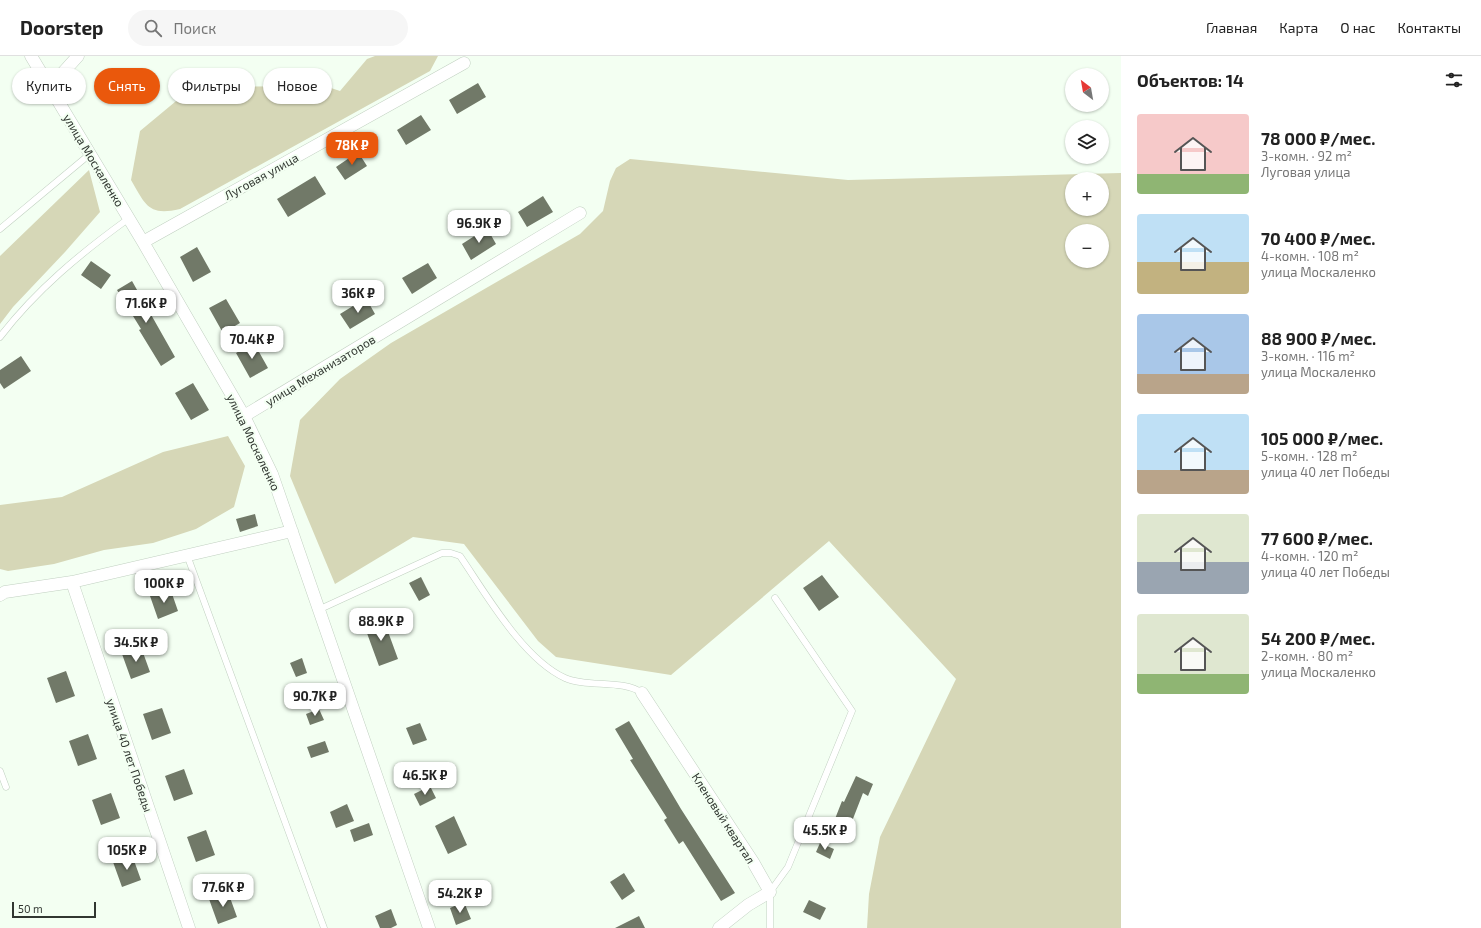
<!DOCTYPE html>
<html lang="ru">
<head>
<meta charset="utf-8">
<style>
  :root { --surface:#fff; --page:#f6f6f6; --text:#222; --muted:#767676; --line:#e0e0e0; --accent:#ea580c }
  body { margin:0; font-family:"Exo 2",sans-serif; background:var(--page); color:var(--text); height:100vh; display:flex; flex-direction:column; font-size:15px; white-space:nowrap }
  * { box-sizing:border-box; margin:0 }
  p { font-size:13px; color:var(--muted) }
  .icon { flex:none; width:22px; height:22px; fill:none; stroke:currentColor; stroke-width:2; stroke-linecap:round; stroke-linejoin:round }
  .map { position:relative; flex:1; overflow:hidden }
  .drawer { display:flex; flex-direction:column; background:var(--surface); width:360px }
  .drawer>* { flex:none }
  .banner { position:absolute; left:12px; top:12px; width:380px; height:36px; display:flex; gap:8px }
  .needle { width:26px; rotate:329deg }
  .buttons { position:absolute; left:1065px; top:12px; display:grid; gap:8px }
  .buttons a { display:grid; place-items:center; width:44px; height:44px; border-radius:50%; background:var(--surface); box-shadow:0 1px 3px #0004; font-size:20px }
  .scale { position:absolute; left:12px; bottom:10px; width:84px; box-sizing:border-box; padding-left:4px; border:2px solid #313731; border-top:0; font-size:11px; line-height:14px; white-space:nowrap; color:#313731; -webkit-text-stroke:3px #f3fff2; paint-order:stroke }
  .price { position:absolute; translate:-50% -34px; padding:0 9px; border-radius:8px; background:#fff; color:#222; font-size:13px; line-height:26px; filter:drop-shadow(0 1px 2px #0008) }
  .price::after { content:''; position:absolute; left:50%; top:24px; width:12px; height:9px; margin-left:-6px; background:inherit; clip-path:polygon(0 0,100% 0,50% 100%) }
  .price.selected { background:var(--accent); color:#fff }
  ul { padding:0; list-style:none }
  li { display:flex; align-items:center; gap:12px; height:100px; padding:0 16px }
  li span { display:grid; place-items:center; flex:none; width:112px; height:80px; border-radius:4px; color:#555 }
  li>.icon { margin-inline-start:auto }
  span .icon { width:48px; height:48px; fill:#fffc; stroke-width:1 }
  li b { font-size:17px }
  h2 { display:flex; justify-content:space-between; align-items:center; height:48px; padding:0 16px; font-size:17px }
  .chip { padding:0 14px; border-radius:18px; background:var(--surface); box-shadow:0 1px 3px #0004; font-size:14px; line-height:36px }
  .chip.selected { background:var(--accent); color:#fff }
  header { display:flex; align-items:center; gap:24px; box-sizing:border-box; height:56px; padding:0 20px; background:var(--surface); border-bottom:1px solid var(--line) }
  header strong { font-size:19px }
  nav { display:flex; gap:22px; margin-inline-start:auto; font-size:14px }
  .search { width:280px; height:36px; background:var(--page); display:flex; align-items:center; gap:10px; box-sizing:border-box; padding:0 14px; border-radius:22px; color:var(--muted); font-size:15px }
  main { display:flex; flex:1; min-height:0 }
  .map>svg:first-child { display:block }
  .green { fill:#d6d7b7; fill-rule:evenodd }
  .building { fill:#717968 }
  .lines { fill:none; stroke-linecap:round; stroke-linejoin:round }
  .service-casing { stroke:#c1d0c1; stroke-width:7 }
  .minor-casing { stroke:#c1d0c1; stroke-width:13 }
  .service { stroke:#fff; stroke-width:6 }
  .minor { stroke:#fff; stroke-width:12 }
  .labels { text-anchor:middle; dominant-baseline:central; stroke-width:4; stroke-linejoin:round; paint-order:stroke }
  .street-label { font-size:12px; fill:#313731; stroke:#f3fff2 }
</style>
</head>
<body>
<header>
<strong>Doorstep</strong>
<div class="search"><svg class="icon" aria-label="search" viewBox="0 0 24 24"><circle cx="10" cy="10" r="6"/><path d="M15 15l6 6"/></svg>Поиск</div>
<nav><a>Главная</a><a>Карта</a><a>О нас</a><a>Контакты</a></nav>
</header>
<main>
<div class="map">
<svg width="1121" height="872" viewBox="0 0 1121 872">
  <rect width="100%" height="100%" fill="#f3fff2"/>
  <path class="green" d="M375 0H438L430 15 180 153C149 160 146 150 131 124L140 75 193 31 325 30 340 35 367 3Z
    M630 103 848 124 1121 117V872H867L869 838 880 781 956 623 829 485 671 619 556 601 538 585 464 488 413 481 335 528 290 420 300 364 340 323 391 287 580 178 603 155 610 125 616 112ZM1072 123H1102V153H1072ZM1072 175H1102V205H1072Z
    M89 114 100 156 65 196 13 251 0 268V200Z
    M228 380 245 410 234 451 196 473 153 487 104 494 54 508 8 515 0 513V449L62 441 163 396Z"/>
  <path class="building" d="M478 27 486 41 457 58 449 44Z
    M421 59 431 74 406 89 397 74Z
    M358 96 367 110 345 124 336 111Z
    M315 120 326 138 288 161 277 143Z
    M543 140 553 156 527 171 518 156Z
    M487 172 496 188 471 204 462 188Z
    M197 191 211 216 193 226 180 201Z
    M91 205 111 219 101 233 81 219Z
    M428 207 437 222 412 238 402 222Z
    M132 225 175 301 161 310 139 274 141 273 117 234Z
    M366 242 375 258 350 273 340 258Z
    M226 243 240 267 223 277 209 252Z
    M254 287 268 312 250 322 236 297Z
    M21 300 31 315 4 333 0 327V314Z
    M193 327 209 354 191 364 175 337Z
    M255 458 258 470 240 476 236 463Z
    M822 519 839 541 819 555 803 532Z
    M421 521 430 539 419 545 409 527Z
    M170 532 178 555 158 563 150 540Z
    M383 562 398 603 379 610 364 569Z
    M141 591 150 616 131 623 122 598Z
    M302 602 307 617 296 621 290 607Z
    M66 615 75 640 56 647 47 622Z
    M162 652 171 677 152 684 143 658Z
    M319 653 324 664 310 669 306 658Z
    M629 665 681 753 735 837 721 845 683 785 679 788 664 764 667 762 630 704 633 703 615 673Z
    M420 667 427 684 413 689 406 672Z
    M88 678 97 703 78 710 69 685Z
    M325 685 329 696 311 702 307 691Z
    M184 713 193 738 174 745 165 720Z
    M856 720 873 728 868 740 863 737 849 773 833 768 842 745 844 746Z
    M430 730 436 742 420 750 414 738Z
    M111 737 120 762 101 769 92 744Z
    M347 748 354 765 336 772 330 756Z
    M454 760 467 789 448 798 435 770Z
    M369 767 373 779 354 786 350 774Z
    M206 774 215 799 196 806 187 781Z
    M820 787 834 793 830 803 816 796Z
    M132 799 141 824 122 831 113 806Z
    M624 817 635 835 622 844 610 826Z
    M228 836 237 861 218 868 209 843Z
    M809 844 826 852 820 864 803 856Z
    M464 846 471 863 456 869 450 852Z
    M391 853 397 869 391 872H380L375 860Z
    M639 860 645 872H615Z"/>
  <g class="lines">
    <defs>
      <path id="service" d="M0 173 90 98
        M0 281C36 234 81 197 128 163
        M187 499 324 872
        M318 554 442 497H451L460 500C486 538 523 603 565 622 587 632 623 623 642 637
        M0 715 6 731
        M770 872V836L788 811 852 655 775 542"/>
      <path id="minor" d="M31 0 143 186 244 360 272 418 429 872
        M50 31 78 0
        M143 186 464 7
        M244 360 580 157
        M72 526 189 872
        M0 539 5 536 72 526 292 475
        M642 637 753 806 770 836 748 849 719 872"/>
    </defs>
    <use href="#service" class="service-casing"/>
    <use href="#minor" class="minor-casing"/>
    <use href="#service" class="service"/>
    <use href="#minor" class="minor"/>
  </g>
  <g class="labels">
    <g class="street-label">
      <text transform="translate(94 104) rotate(59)">улица Москаленко</text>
      <text transform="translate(261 120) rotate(-29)">Луговая улица</text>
      <text transform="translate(320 314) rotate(-31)">улица Механизаторов</text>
      <text transform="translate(254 386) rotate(64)">улица Москаленко</text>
      <text transform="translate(130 699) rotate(71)">улица 40 лет Победы</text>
      <text transform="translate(724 762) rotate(57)">Кленовый квартал</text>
    </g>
  </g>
</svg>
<div class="buttons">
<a><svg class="needle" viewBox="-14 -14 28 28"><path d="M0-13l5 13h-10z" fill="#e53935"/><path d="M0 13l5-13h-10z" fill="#767676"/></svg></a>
<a><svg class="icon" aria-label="layers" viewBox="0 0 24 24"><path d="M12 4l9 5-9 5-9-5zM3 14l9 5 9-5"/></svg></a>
<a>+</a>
<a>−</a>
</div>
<div class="scale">50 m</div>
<b class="price selected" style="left:352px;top:110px">78K ₽</b>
<b class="price" style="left:479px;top:188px">96.9K ₽</b>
<b class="price" style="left:358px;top:258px">36K ₽</b>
<b class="price" style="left:146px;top:268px">71.6K ₽</b>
<b class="price" style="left:252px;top:304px">70.4K ₽</b>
<b class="price" style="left:164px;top:548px">100K ₽</b>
<b class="price" style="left:381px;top:586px">88.9K ₽</b>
<b class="price" style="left:136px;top:607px">34.5K ₽</b>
<b class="price" style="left:315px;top:661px">90.7K ₽</b>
<b class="price" style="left:425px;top:740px">46.5K ₽</b>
<b class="price" style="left:825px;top:795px">45.5K ₽</b>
<b class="price" style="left:127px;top:815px">105K ₽</b>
<b class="price" style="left:223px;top:852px">77.6K ₽</b>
<b class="price" style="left:460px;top:858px">54.2K ₽</b>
<div class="banner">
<a class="chip">Купить</a>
<a class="chip selected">Снять</a>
<a class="chip">Фильтры</a>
<a class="chip">Новое</a>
</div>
</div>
<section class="drawer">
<h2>Объектов: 14<svg class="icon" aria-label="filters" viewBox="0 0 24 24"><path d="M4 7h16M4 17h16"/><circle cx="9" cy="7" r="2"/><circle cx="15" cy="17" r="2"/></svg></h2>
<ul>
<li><span style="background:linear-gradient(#f6c9c9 75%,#8fb573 0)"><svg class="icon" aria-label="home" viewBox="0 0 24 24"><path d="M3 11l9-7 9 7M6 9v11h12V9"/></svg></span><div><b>78 000 ₽/мес.</b><p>3-комн. · 92 m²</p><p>Луговая улица</p></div></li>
<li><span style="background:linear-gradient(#bfe0f5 60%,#c2b280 0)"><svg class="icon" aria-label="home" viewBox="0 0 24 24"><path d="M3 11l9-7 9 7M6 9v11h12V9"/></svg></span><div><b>70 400 ₽/мес.</b><p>4-комн. · 108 m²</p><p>улица Москаленко</p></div></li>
<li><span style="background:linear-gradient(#a9c7e8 75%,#b9a48a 0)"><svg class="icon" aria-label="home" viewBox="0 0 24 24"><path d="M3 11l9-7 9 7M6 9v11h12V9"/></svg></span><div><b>88 900 ₽/мес.</b><p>3-комн. · 116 m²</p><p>улица Москаленко</p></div></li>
<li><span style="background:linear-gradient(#bfe0f5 70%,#b9a48a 0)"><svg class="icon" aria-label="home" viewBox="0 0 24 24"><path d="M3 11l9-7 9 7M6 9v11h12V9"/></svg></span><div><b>105 000 ₽/мес.</b><p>5-комн. · 128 m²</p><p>улица 40 лет Победы</p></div></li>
<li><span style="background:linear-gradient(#dfe7d0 60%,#9aa5b1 0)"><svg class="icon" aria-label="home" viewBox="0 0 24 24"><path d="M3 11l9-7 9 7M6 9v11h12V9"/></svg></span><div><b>77 600 ₽/мес.</b><p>4-комн. · 120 m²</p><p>улица 40 лет Победы</p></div></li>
<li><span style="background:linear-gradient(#dfe7d0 75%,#8fb573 0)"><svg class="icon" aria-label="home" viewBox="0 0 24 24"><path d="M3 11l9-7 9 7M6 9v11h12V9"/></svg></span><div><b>54 200 ₽/мес.</b><p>2-комн. · 80 m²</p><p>улица Москаленко</p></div></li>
</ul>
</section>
</main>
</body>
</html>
